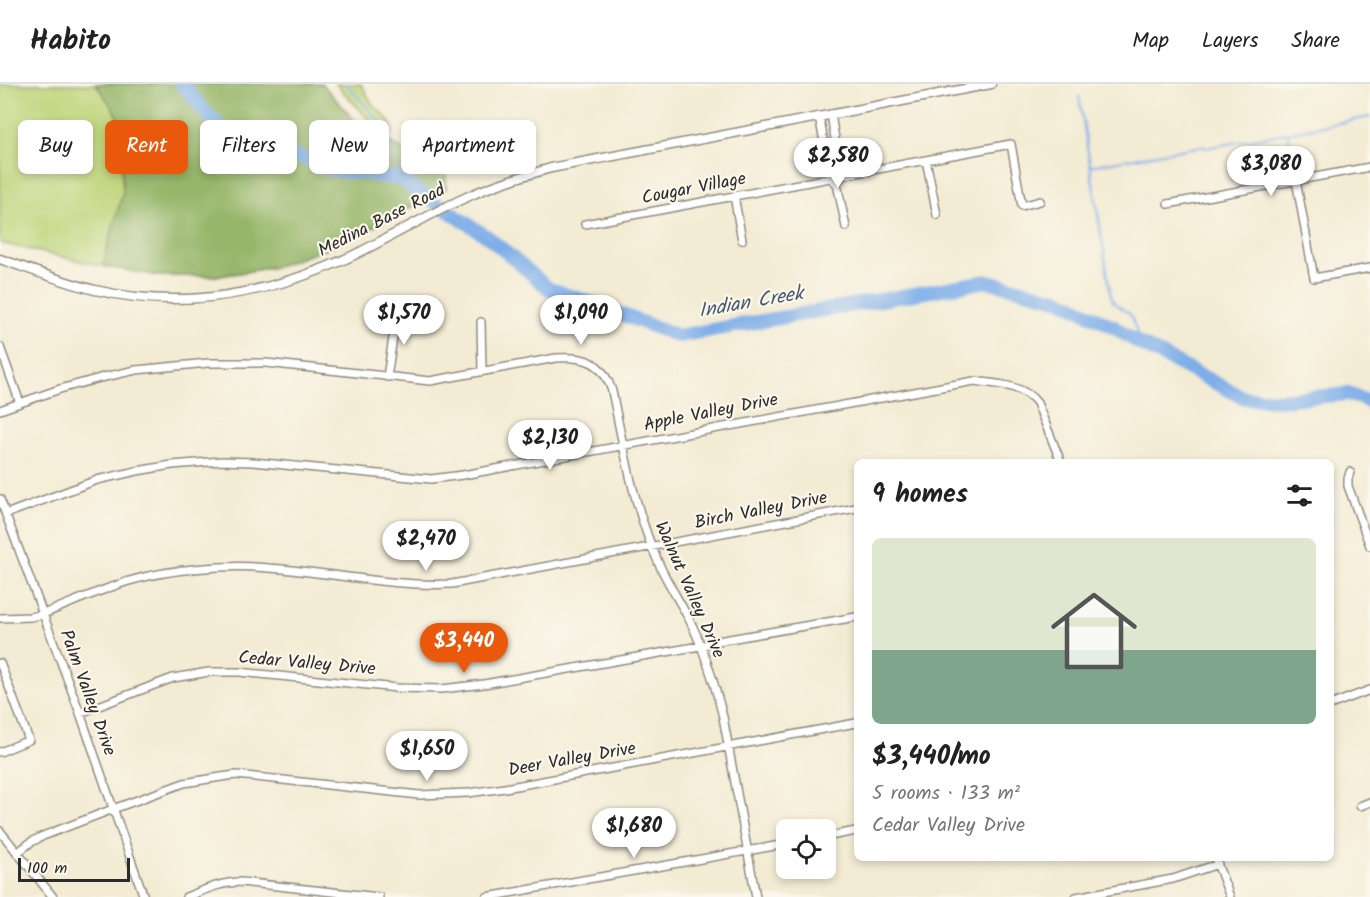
<!DOCTYPE html>
<html lang="en">
<head>
<meta charset="utf-8">
<style>
  :root { --surface:#fff; --page:#f6f6f6; --text:#222; --muted:#767676; --line:#e0e0e0; --accent:#ea580c }
  body { margin:0; font-family:Kalam,sans-serif; background:var(--page); color:var(--text); height:100vh; display:flex; flex-direction:column; font-size:22px; white-space:nowrap }
  * { box-sizing:border-box; margin:0 }
  p { font-size:20px; color:var(--muted) }
  .icon { flex:none; width:33px; height:33px; fill:none; stroke:currentColor; stroke-width:2; stroke-linecap:round; stroke-linejoin:round }
  .map { position:relative; flex:1; overflow:hidden }
  .drawer { position:absolute; left:854px; top:375px; width:480px; height:402px; display:flex; flex-direction:column; background:var(--surface); border-radius:9px; box-shadow:0 3px 9px #0003 }
  .drawer>* { flex:none }
  .hud { position:absolute; left:18px; top:36px; width:570px; height:54px; display:flex; gap:12px }
  .controls { position:absolute; left:776px; top:735px; display:grid; gap:12px }
  .controls a { display:grid; place-items:center; width:60px; height:60px; border-radius:9px; background:var(--surface); box-shadow:0 3px 9px #0003; font-size:30px }
  .scale { position:absolute; left:18px; bottom:15px; width:112px; box-sizing:border-box; padding-left:6px; border:3px solid #2b2b2b; border-top:0; font-size:16px; line-height:21px; white-space:nowrap; color:#2b2b2b; -webkit-text-stroke:4px #fbf7ec; paint-order:stroke }
  .price { position:absolute; translate:-50% -51px; padding:0 14px; border-radius:21px; background:#fff; color:#222; font-size:20px; line-height:39px; filter:drop-shadow(0 2px 3px #0008) }
  .price::after { content:''; position:absolute; left:50%; top:36px; width:18px; height:14px; margin-left:-9px; background:inherit; clip-path:polygon(0 0,100% 0,50% 100%) }
  .price.selected { background:var(--accent); color:#fff }
  ul { padding:0; list-style:none }
  li { display:grid; align-content:center; gap:12px; height:318px; padding:0 18px }
  li+li { border-top:2px solid var(--line) }
  li span { display:grid; place-items:center; height:186px; border-radius:9px; color:#555 }
  li>.icon { margin-inline-start:auto }
  span .icon { width:108px; height:108px; fill:#fffc; stroke-width:1 }
  li b { font-size:26px }
  h2 { display:flex; justify-content:space-between; align-items:center; height:72px; padding:0 18px; font-size:26px }
  .pill { padding:0 21px; border-radius:9px; background:var(--surface); box-shadow:0 3px 9px #0003; font-size:21px; line-height:54px }
  .pill.selected { background:var(--accent); color:#fff }
  header { display:flex; align-items:center; gap:36px; box-sizing:border-box; height:84px; padding:0 30px; background:var(--surface); border-bottom:2px solid var(--line) }
  header strong { font-size:28px }
  nav { display:flex; gap:33px; margin-inline-start:auto; font-size:21px }
  .map>svg:first-child { display:block }
  .green { fill:#bdd479; stroke:#748052; stroke-width:1.5 }
  .forest { fill:#96b669; stroke:#60704a; stroke-width:1.5 }
  .lines { fill:none; stroke-linecap:round; stroke-linejoin:round }
  .stream { stroke:#7eaee9; stroke-width:2 }
  .river { stroke:#7eaee9; stroke-width:14 }
  .minor-casing { stroke:#8f8b7f; stroke-width:10 }
  .tertiary-casing { stroke:#8f8b7f; stroke-width:11 }
  .minor { stroke:#fff; stroke-width:7 }
  .tertiary { stroke:#fff; stroke-width:8 }
  .labels { text-anchor:middle; dominant-baseline:central; stroke-width:4.5; stroke-linejoin:round; paint-order:stroke }
  .street-label { font-size:18px; fill:#2b2b2b; stroke:#fbf7ec }
  .water-label { font-size:20px; font-style:italic; fill:#48596e; stroke:#fbf7ec }
</style>
</head>
<body>
<header>
<strong>Habito</strong>
<nav><a>Map</a><a>Layers</a><a>Share</a></nav>
</header>
<div class="map">
<svg width="1370" height="813" viewBox="0 0 1370 813">
  <rect width="100%" height="100%" fill="#fbf7ec"/>
  <filter id="ink" filterUnits="userSpaceOnUse"><feTurbulence type="fractalNoise" baseFrequency=".0167" numOctaves="2"/><feDisplacementMap in="SourceGraphic" scale="12" xChannelSelector="R" yChannelSelector="G"/><feConvolveMatrix kernelMatrix="1 2 1 2 8 2 1 2 1" color-interpolation-filters="sRGB"/></filter>
  <filter id="wash" filterUnits="userSpaceOnUse"><feTurbulence type="fractalNoise" baseFrequency=".008" numOctaves="4" result="noise"/><feDisplacementMap in="SourceGraphic" scale="24" xChannelSelector="R" yChannelSelector="G"/><feGaussianBlur stdDeviation="1.35" result="paint"/><feColorMatrix in="noise" values="0 0 0 0 0 0 0 0 0 0 0 0 0 0 0 0 0 1.4 0 .05"/><feComposite in="paint" operator="in"/></filter>
  <g filter="url(#wash)">
    <rect width="100%" height="100%" fill="#f3ebd3"/>
    <path class="green" d="M0 0H322L355 37 408 69 446 64V105L365 147 323 166 274 183 220 192H160L102 182 0 159Z
      M336 0H361L373 21 382 29 390 38 393 45 392 49 389 51 378 45Z"/>
    <path class="forest" d="M96 0H322L355 37 408 69 446 64V105L365 147 323 166 274 183 220 192H160L102 182 123 108 118 32Z"/>
    <g class="lines">
      <path class="stream" d="M346 0 383 41 400 90 404 96
        M1079 12 1111 212 1114 219 1130 230 1142 261
        M1288 49 1295 90
        M1090 82 1202 62 1206 64 1370 33"/>
      <path class="river" d="M182 0 208 31 240 60 281 66 337 87 364 89 404 96 413 104 488 153 549 205 589 218 678 252 987 197 1061 216 1112 242 1142 261 1244 314 1279 316 1348 310 1370 318"/>
    </g>
  </g>
  <g filter="url(#ink)">
    <g class="lines">
      <defs>
        <path id="minor" d="M831 30 841 92 840 95
          M819 32 831 94 837 100 846 143
          M926 76 937 131
          M1296 96 1314 194 1370 184
          M734 112 742 156
          M1168 120 1370 83
          M585 140 1011 60 1022 122 1040 117
          M481 238 482 287
          M0 263 20 319
          M387 293 397 227
          M0 326 60 305 100 294 136 286 208 279H266L430 297 556 274C586 272 602 277 612 307 624 366 634 425 659 480 668 500 680 518 690 537 705 567 715 601 723 633L756 813
          M1350 388 1348 395V402L1370 462
          M0 415 80 629 144 813
          M6 430 97 396 137 387 172 381 221 377 253 378 431 395 463 391 974 297C995 300 1023 300 1037 319L1061 378
          M0 534 31 533 43 530C71 519 100 506 129 497 169 485 227 480 269 484 330 488 391 503 452 500L856 424
          M0 579 29 656 0 668
          M1330 621 1370 606
          M80 629 173 594 209 588H239L397 604 442 605 484 600 700 562 718 557 856 533
          M1360 722 1370 718
          M0 747 53 813
          M825 753 856 747
          M17 769 31 758 43 752 113 725 184 699 221 693 236 691 274 695 419 711 468 709 505 704 856 639
          M1215 774 1230 813
          M186 813C204 806 221 798 241 798L379 813
          M487 813 786 760
          M1076 813 1173 795 1218 780"/>
        <path id="tertiary" d="M0 175C32 186 63 198 95 206 185 227 270 210 352 172 391 153 429 130 469 112 495 100 523 92 551 84L991 0"/>
      </defs>
      <use href="#minor" class="minor-casing"/>
      <use href="#tertiary" class="tertiary-casing"/>
      <use href="#minor" class="minor"/>
      <use href="#tertiary" class="tertiary"/>
    </g>
  </g>
  <g class="labels">
    <g class="street-label">
      <text transform="translate(694 105) rotate(-11)">Cougar Village</text>
      <text transform="translate(382 137) rotate(-27)">Medina Base Road</text>
      <text transform="translate(711 329) rotate(-11)">Apple Valley Drive</text>
      <text transform="translate(761 427) rotate(-11)">Birch Valley Drive</text>
      <text transform="translate(689 506) rotate(66)">Walnut Valley Drive</text>
      <text transform="translate(307 580) rotate(5)">Cedar Valley Drive</text>
      <text transform="translate(87 609) rotate(70)">Palm Valley Drive</text>
      <text transform="translate(572 676) rotate(-10)">Deer Valley Drive</text>
    </g>
    <g class="water-label">
      <text transform="translate(751 219) rotate(-10)">Indian Creek</text>
    </g>
  </g>
</svg>
<div class="controls">
<a><svg class="icon" aria-label="locate" viewBox="0 0 24 24"><circle cx="12" cy="12" r="6"/><path d="M12 2v4M12 18v4M2 12h4M18 12h4"/></svg></a>
</div>
<div class="scale">100 m</div>
<b class="price" style="left:838px;top:105px">$2,580</b>
<b class="price" style="left:1271px;top:113px">$3,080</b>
<b class="price" style="left:404px;top:262px">$1,570</b>
<b class="price" style="left:581px;top:262px">$1,090</b>
<b class="price" style="left:550px;top:387px">$2,130</b>
<b class="price" style="left:426px;top:488px">$2,470</b>
<b class="price selected" style="left:464px;top:590px">$3,440</b>
<b class="price" style="left:427px;top:698px">$1,650</b>
<b class="price" style="left:634px;top:775px">$1,680</b>
<div class="hud">
<a class="pill">Buy</a>
<a class="pill selected">Rent</a>
<a class="pill">Filters</a>
<a class="pill">New</a>
<a class="pill">Apartment</a>
</div>
<section class="drawer">
<h2>9 homes<svg class="icon" aria-label="filters" viewBox="0 0 24 24"><path d="M4 7h16M4 17h16"/><circle cx="9" cy="7" r="2"/><circle cx="15" cy="17" r="2"/></svg></h2>
<ul>
<li><span style="background:linear-gradient(#dfe7d0 60%,#7fa58c 0)"><svg class="icon" aria-label="home" viewBox="0 0 24 24"><path d="M3 11l9-7 9 7M6 9v11h12V9"/></svg></span><div><b>$3,440/mo</b><p>5 rooms · 133 m²</p><p>Cedar Valley Drive</p></div></li>
</ul>
</section>
</div>
</body>
</html>
